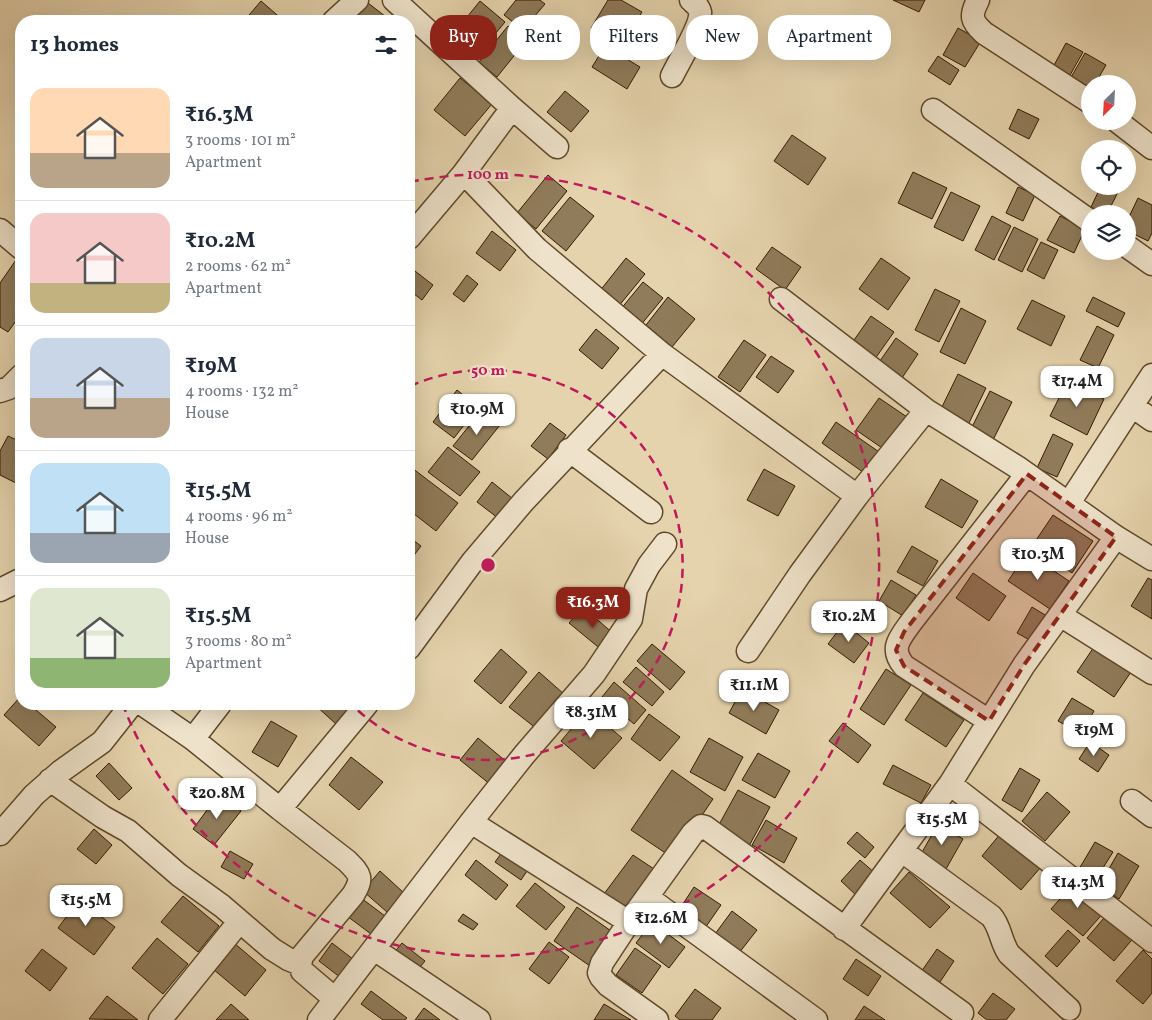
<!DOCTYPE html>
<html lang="en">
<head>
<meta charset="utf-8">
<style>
  :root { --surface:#fff; --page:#f2f2f3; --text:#1f2937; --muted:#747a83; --line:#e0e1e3; --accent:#8f2418 }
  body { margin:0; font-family:Vollkorn,serif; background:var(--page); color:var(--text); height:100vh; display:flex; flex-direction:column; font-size:19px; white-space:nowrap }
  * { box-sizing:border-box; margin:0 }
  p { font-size:16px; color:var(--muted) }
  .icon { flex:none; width:28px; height:28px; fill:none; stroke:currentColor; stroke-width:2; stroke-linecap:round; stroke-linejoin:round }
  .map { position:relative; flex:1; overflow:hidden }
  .sheet { position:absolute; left:15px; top:15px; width:400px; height:695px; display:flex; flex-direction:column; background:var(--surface); border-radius:20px; box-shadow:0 5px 20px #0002 }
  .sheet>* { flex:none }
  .hud { position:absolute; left:430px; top:15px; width:475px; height:45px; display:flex; gap:10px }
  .needle { width:32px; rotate:204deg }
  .tools { position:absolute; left:1081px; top:75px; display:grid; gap:10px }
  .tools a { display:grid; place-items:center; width:55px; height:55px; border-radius:50%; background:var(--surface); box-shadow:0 5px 20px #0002; font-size:25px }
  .price { position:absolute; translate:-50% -42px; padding:0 11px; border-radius:10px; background:#fff; color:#222; font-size:16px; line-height:32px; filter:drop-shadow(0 1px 2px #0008) }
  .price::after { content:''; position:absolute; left:50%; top:30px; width:15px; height:11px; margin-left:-8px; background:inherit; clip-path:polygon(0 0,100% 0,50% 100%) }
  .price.on { background:var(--accent); color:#fff }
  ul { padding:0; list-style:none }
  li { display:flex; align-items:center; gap:15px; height:125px; padding:0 15px }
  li+li { border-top:1px solid var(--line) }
  li span { display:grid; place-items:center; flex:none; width:140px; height:100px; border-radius:15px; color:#555 }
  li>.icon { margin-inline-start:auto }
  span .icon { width:60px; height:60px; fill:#fffc; stroke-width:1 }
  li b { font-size:21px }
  h2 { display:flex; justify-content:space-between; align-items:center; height:60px; padding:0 15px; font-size:21px }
  .chip { padding:0 18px; border-radius:20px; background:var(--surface); box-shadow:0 5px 20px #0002; font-size:18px; line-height:45px }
  .chip.on { background:var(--accent); color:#fff }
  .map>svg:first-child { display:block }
  .building { fill:#907b5a; stroke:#341b00 }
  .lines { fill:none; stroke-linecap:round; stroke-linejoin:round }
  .minor-casing { stroke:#60492b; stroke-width:25 }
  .minor { stroke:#eee2ca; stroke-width:22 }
  .marked { fill:#8f2418; fill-opacity:0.2; stroke:#8f2418; stroke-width:4; stroke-dasharray:10 6; stroke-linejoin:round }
  .ring { fill:none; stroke:#c2185b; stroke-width:2.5; stroke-dasharray:9 6 }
  .centre { fill:#c2185b; stroke:#eee2ca; stroke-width:2.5 }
  .ring-label { font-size:15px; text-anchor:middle; font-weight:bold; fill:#c2185b; stroke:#eee2ca; stroke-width:4.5; stroke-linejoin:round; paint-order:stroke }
</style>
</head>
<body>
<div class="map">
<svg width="1152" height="1020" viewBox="0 0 1152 1020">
  <rect width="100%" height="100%" fill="#e5d3ad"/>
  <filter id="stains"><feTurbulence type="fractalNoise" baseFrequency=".004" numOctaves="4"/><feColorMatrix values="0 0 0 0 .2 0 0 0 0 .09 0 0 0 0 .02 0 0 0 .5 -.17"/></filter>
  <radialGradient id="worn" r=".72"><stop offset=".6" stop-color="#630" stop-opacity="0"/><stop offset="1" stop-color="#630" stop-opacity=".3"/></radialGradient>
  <path class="building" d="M516 0H540L545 4 523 30 504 15Z
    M608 0H621L642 12 621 46 591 28Z
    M893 0H925L919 12Z
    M261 1 284 21H244Z
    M480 1 505 22 476 57 451 37Z
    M368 3 390 20 389 21H353Z
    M508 26 526 41 497 77 479 62Z
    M958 28 981 41 965 67 943 55Z
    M1066 43 1083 52 1069 77 1052 69Z
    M605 46 640 67 627 89 592 67Z
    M1085 53 1106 65 1095 84H1090V91L1070 79Z
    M938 56 959 70 950 85 928 71Z
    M460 78 492 104 465 136 434 110Z
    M565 91 589 111 571 132 547 112Z
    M1018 109 1039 119 1029 139 1009 129Z
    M792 135 826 158 808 185 774 161Z
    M913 172 947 188 932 219 898 203Z
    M548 175 567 191 536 229 517 213Z
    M1101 186H1107L1118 192 1107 214H1104L1091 207Z
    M1018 187 1035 195 1023 221 1006 213Z
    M951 192 980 206 963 241 934 227Z
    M570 197 594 216 566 251 542 231Z
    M1138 198 1152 205V233L1148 241 1128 231V219Z
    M992 216 1011 226 994 260 975 250Z
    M1060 216 1085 229 1074 253 1047 240Z
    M1014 227 1038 239 1022 272 998 260Z
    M492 231 516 250 500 271 476 253Z
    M1041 242 1058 250 1044 279 1027 270Z
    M772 247 801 267 785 290 756 269Z
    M626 258 645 274 618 307 599 292Z
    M881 258 910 278 888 310 859 289Z
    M16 260 21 263V314L8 332 0 327V283Z
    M415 271 433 285 422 300 409 290V280Z
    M467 275 478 284 464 302 453 294Z
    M643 282 663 298 640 326 620 310Z
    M935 289 960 301 939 342 915 330Z
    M668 297 695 319 672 347 646 325Z
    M1093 297 1125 313 1118 327 1086 311Z
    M1032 300 1065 316 1051 346 1017 329Z
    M961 308 986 321 965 364 940 352Z
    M871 316 894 332 872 363 849 347Z
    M1097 326 1114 335 1098 368 1080 360Z
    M596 329 619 348 602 369 579 350Z
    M896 338 918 354 898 384 875 368Z
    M744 340 766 355 740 392 718 377Z
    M771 356 794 371 778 393 756 377Z
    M958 374 986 388 968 425 940 411Z
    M1067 382 1104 399 1087 435 1050 416Z
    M457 390 478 407 454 438 433 422Z
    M990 391 1012 402 991 444 969 433Z
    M879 398 907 417 885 450 856 430Z
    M481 411 500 425 472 460 453 446Z
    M836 422 882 454 867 475 822 443Z
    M550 423 566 435 548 459 531 446Z
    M1053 434 1073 444 1057 477 1037 468Z
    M8 436 21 442V477L18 484 0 475V451Z
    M448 447 480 472 460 496 428 472Z
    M412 468 458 503 436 531 409 510V471Z
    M764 469 795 486 778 516 747 500Z
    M941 479 978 501 962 528 925 507Z
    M492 482 513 499 498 518 477 502Z
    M1053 515 1093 541 1072 573 1032 546Z
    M409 537 421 546 409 562Z
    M912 546 938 561 923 586 897 572Z
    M1027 553 1069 581 1050 609 1008 581Z
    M973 573 1006 596 989 621 956 598Z
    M1148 578 1152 580V619L1131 606Z
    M891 580 916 595 903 616 879 601Z
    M583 607 616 636 603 651 569 623Z
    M1032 607 1050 618 1035 643 1017 633Z
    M844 623 869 643 854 663 828 644Z
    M652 644 685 672 670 690 637 661Z
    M1096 644 1133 669 1114 697 1077 672Z
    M501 649 527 672 501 704 474 681Z
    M636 667 664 692 652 706 623 682Z
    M886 669 911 685 884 725 860 709Z
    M539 672 565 695 537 729 509 707Z
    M614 682 646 710 634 724 602 697Z
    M742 689 779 710 766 734 729 713Z
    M923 693 964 720 946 747 905 720Z
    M21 696V704H29L56 727 39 746 4 715Z
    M1072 698 1094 711 1081 734 1058 721Z
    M314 704H354L336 724Z
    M588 709 622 738 594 769 561 741Z
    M649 714 680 737 660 761 631 739Z
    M271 721 297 736 278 767 252 752Z
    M843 723 871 745 858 763 829 741Z
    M478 738 508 763 491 785 460 760Z
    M709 738 743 757 725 791 690 772Z
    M1090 742 1109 755 1098 772 1079 759Z
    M758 753 790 771 775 798 742 780Z
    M351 757 383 782 359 810 329 785Z
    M109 763 132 788 119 800 96 776Z
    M893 765 931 785 921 803 883 784Z
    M1020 768 1040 780 1022 812 1002 800Z
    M672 770 713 799 673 858 631 830Z
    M738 790 770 807 748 848 716 830Z
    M1047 792 1070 812 1045 841 1022 821Z
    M219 794 241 811 214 845 193 829Z
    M766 820 797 838 784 863 752 845Z
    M938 824 963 839 946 869 921 854Z
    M94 829 112 845 96 864 77 849Z
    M857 832 874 847 865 858 847 843Z
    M1001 833 1041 867 1021 890 982 856Z
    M1095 842 1113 852 1096 879 1079 869Z
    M506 847 531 865 521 880 495 862Z
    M230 851 253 864 244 879 221 867Z
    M1118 853 1139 866 1119 899 1099 886Z
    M633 855 654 869 621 913 601 898Z
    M476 860 508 885 496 900 465 875Z
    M860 860 876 874 857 896 841 881Z
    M380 871 404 893 387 912 363 891Z
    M909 872 950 907 930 928 890 893Z
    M535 883 565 907 546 930 516 906Z
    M1074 883 1106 910 1083 936 1051 909Z
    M694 887 721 905 705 928 679 910Z
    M183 896 219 926 198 952 161 922Z
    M361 898 385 916 371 934 347 916Z
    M79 900 115 927 94 955 58 928Z
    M577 907 614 933 590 966 554 941Z
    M732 911 757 930 739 953 715 934Z
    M1109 912 1136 935 1114 961 1087 938Z
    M463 914 478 924 473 930 458 921Z
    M652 922 685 947 669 968 636 943Z
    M1068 930 1080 941 1057 967 1045 956Z
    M157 938 188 964 163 994 132 968Z
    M549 942 569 957 549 984 529 969Z
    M234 943 266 970 245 996 213 969Z
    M332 943 358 963 345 981 319 961Z
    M402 943 425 961 415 973 392 955Z
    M635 948 661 966 642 993 616 975Z
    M42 949 67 968 50 991 25 971Z
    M937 949 954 961 938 985 921 972Z
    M1143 950 1152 959V993L1143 1004 1116 981Z
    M856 959 881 976 868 996 843 979Z
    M695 989 721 1008 712 1020H680L675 1016Z
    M371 991 407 1018 405 1020H383L361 1004Z
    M993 993 1015 1009 1006 1020H987L978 1013Z
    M107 996 138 1020 89 1019Z
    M231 1004 249 1020H216Z
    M604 1004 631 1020H594Z
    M864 1006 885 1020H855Z
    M424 1008 440 1020H415Z"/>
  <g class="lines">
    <defs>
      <path id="minor" d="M394 0 512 108 557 147
        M978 0C970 16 971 21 984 33L1090 102
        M334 21 357 0
        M672 76C678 63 702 25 700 12 699 6 695 4 691 0
        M933 110 1090 221
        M1117 121 1152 148
        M464 173 537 249 662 354
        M0 230 21 248
        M409 238 464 173 512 108
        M1128 247 1152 264
        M781 299 926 410
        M0 391 9 388 21 376
        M1132 406 1152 420
        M569 450 651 512
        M1069 503 1152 375
        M0 590 18 581H21
        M1060 615 1152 673
        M409 648 473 561 524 501 662 354 857 496
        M748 651 800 574 857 496 926 410 1017 467 1116 537 1152 559
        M142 704 193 739 280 809 367 704
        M989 721 904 666C889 648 900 638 912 621L1027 474
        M193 739 220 704
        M50 780 103 817 128 831 179 875 222 906 272 949 288 959 300 964
        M950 784 1152 941
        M1132 801 1152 816
        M280 809 347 861C361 875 363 878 353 895L302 956 300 964 302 971 335 999
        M471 822 629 922 693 833 701 826 705 827 962 1013
        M0 834 34 795 60 772 102 742 132 704
        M902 851 991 916C1001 927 1000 941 1009 954L1069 1009
        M647 897 816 1020
        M629 922 602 963 599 973 601 977 608 985 657 1020
        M844 929 950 784 1024 665 1116 537
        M374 949 479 1020
        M160 1020 239 922
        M319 1020 471 822 524 755 594 674 631 619 636 589 649 565 665 544"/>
    </defs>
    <use href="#minor" class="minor-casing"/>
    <use href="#minor" class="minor"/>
  </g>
  <path class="marked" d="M1027 474 1116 537 1024 665 989 721 904 666 896 650 904 632Z"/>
  <g class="ring">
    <path d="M410 386A195 195 0 1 1 351 704"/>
    <path d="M410 182A391 391 0 1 1 123 705"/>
  </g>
  <circle cx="488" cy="565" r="8" class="centre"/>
  <g class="ring-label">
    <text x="488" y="179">100 m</text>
    <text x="488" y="375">50 m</text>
  </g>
  <rect width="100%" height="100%" filter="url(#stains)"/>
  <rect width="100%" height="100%" fill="url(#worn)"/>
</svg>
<div class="tools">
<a><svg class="needle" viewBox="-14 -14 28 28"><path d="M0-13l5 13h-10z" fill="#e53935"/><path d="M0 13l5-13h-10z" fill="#747a83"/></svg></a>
<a><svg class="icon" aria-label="locate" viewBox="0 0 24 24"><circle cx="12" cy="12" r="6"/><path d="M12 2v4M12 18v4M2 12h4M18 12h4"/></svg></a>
<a><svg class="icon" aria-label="layers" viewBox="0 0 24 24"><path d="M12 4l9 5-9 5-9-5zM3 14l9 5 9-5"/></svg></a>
</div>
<b class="price" style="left:1077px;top:408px">₹17.4M</b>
<b class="price" style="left:477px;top:436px">₹10.9M</b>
<b class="price" style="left:1038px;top:581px">₹10.3M</b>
<b class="price on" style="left:593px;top:629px">₹16.3M</b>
<b class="price" style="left:849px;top:643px">₹10.2M</b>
<b class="price" style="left:754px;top:712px">₹11.1M</b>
<b class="price" style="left:591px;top:739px">₹8.31M</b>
<b class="price" style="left:1094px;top:757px">₹19M</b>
<b class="price" style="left:217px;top:820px">₹20.8M</b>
<b class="price" style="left:942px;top:846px">₹15.5M</b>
<b class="price" style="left:1078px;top:909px">₹14.3M</b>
<b class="price" style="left:86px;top:927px">₹15.5M</b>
<b class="price" style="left:661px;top:945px">₹12.6M</b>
<div class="hud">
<a class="chip on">Buy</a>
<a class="chip">Rent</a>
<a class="chip">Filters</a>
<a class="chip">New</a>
<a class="chip">Apartment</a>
</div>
<section class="sheet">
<h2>13 homes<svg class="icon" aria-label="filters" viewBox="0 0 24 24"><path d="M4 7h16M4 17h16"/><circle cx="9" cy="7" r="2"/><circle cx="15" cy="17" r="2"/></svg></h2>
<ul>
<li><span style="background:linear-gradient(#ffd9b3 65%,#b9a48a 0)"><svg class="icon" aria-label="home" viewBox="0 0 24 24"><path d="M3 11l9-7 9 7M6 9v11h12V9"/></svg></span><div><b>₹16.3M</b><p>3 rooms · 101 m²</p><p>Apartment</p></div></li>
<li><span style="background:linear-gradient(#f6c9c9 70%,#c2b280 0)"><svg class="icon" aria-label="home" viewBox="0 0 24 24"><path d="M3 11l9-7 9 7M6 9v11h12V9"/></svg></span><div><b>₹10.2M</b><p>2 rooms · 62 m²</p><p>Apartment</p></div></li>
<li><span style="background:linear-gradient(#c9d6e8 60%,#b9a48a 0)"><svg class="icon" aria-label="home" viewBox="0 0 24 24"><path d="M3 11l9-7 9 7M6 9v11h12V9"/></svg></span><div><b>₹19M</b><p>4 rooms · 132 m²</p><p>House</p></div></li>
<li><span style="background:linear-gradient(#bfe0f5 70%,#9aa5b1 0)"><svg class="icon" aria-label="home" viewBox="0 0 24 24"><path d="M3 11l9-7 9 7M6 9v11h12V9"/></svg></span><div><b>₹15.5M</b><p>4 rooms · 96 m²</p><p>House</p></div></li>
<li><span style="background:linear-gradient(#dfe7d0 70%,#8fb573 0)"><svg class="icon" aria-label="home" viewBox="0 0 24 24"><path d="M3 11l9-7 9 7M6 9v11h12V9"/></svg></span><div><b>₹15.5M</b><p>3 rooms · 80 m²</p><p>Apartment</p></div></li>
</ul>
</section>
</div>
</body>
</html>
